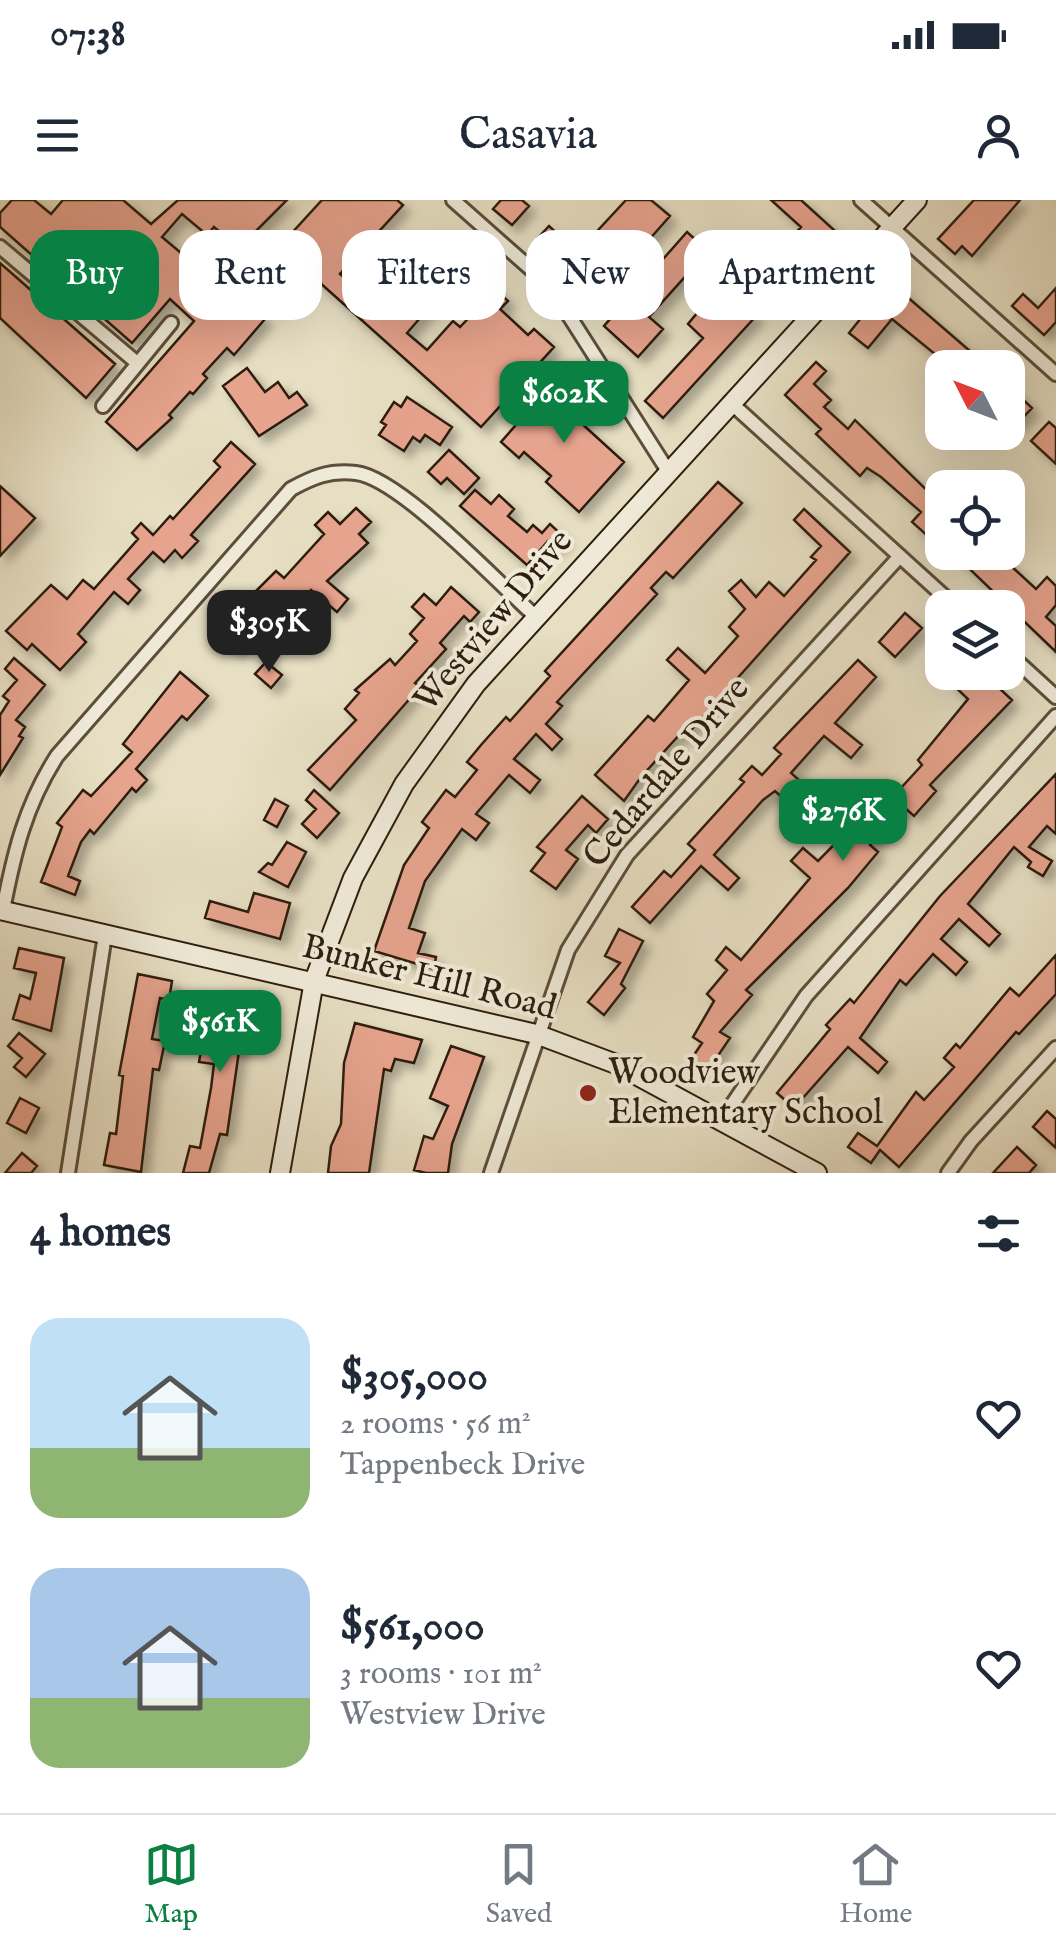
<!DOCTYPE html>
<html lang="en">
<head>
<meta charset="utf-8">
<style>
  :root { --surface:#fff; --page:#f6f6f7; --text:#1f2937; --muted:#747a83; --line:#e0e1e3; --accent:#0b8043 }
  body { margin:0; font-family:"IM FELL English",serif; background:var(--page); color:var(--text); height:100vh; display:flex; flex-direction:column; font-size:38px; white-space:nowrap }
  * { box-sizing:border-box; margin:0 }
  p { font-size:32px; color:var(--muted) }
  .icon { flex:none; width:55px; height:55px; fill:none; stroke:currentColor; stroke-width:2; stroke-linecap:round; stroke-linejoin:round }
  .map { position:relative; height:973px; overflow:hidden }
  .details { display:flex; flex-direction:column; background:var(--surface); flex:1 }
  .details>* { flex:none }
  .banner { position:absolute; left:30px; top:30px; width:998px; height:90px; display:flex; gap:20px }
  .needle { width:65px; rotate:312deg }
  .fabs { position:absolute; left:925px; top:150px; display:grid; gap:20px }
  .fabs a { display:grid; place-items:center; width:100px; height:100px; border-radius:20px; background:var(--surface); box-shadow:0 10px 40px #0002; font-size:50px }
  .price { position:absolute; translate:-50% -85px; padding:0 22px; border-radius:20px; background:var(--accent); color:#fff; font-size:32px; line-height:65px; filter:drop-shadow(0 2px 5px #0008) }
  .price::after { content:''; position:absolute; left:50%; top:60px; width:30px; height:22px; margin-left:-15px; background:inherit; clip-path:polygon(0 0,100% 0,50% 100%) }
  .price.on { background:#222; color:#fff }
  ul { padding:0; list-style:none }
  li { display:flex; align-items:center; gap:30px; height:250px; padding:0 30px }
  li span { display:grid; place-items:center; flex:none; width:280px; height:200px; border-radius:30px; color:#555 }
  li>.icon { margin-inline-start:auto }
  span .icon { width:120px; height:120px; fill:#fffc; stroke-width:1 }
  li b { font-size:42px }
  h2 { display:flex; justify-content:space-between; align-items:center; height:120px; padding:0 30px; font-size:42px }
  .tag { padding:0 35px; border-radius:30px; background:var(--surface); box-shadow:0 10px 40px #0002; font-size:35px; line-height:90px }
  .tag.on { background:var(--accent); color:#fff }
  .status { display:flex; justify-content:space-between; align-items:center; height:70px; padding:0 50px; background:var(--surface); direction:ltr }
  .status svg { height:28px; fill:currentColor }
  header { display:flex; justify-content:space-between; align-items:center; height:130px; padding:0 30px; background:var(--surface); font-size:45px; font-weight:600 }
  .dock { display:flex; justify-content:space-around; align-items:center; height:140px; border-top:2px solid var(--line); background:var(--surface); font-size:28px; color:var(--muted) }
  .dock a { display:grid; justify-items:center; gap:5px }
  .dock .on { color:var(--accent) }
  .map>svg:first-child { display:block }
  .building { fill:#e6a38d; stroke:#2d1e0e; stroke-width:2.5; filter:url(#shadow) }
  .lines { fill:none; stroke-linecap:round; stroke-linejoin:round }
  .street-casing { stroke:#5c4e3b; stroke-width:18 }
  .secondary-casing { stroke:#2d1e0e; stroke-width:22 }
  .street { stroke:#efead8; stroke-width:12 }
  .secondary { stroke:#efead8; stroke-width:18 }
  .poi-dot { fill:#8f2418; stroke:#efead8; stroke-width:4 }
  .labels { text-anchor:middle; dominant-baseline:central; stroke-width:8; stroke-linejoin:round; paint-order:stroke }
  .street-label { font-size:35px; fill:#2d1e0e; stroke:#efead8 }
  .poi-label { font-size:35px; fill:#2d1e0e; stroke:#efead8; text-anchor:start }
</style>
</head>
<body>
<div class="status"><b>07:38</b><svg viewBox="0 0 49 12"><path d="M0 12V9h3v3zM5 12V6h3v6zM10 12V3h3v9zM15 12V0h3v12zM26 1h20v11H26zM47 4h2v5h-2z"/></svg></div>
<header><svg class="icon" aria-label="menu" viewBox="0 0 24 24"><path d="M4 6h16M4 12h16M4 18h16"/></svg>Casavia<svg class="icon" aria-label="person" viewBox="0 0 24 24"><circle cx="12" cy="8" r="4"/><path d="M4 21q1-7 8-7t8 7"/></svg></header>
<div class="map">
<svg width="1056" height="973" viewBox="0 0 1056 973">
  <defs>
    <filter id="shadow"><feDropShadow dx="7" dy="7" stdDeviation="5" flood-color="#0004"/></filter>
  </defs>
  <rect width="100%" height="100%" fill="#e7dfc3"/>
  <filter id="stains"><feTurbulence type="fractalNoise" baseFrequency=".002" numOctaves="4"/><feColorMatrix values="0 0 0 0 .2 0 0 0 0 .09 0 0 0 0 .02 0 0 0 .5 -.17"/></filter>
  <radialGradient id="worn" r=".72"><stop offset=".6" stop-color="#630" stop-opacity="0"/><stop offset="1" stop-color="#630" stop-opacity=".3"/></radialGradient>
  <path class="building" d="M12 0H34L51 14 63 0H123L151 24 178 0H287L239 48 214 27 207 35 182 14 162 37 181 53 184 49 265 119 234 155 227 148 203 174 207 178 193 194 190 192 169 215 172 218 137 250 106 222 194 121 170 99 132 143 0 27V13Z
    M322 0H397L403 5 340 74 361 92 387 63 393 69 402 60 435 88 427 97 433 103 407 133 427 150 453 121 460 127 479 107 473 101 489 83 508 101 500 109 528 135 534 129 554 147 481 227 308 72 280 104 266 90 271 84 257 71Z
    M501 0H522L529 6 512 25 493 9Z
    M626 0H651L670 16 594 102 575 86 591 68 576 54Z
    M771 0H801L834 30 812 54 793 36 801 27Z
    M974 0H1020L972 56 962 46 955 54 938 39Z
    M549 26 566 42 555 54 538 38Z
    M687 32 708 51 649 117 663 129 638 157 604 126Z
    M0 63 115 164 86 198 0 118Z
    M890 82 978 158 970 168H952L892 119 868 148 849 133Z
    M719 87 757 115 663 218 645 201 703 138 688 124Z
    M1056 88V122L1044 135 1012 106 1023 94 1038 108Z
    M816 162 826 171 814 184 831 200 824 207 848 229 855 220 942 305V325L930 338 912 322 921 312 881 277 867 268 860 276 816 234 821 229 785 195Z
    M247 168 265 192 278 182 289 198 297 192 307 205 259 236 223 186Z
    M560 175 580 192 569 203 584 217 580 222 624 262 579 312 546 282 551 276 524 252 519 258 501 242Z
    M1014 191 1032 208 1014 227 1008 220V198Z
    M407 197 452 227 440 245 425 235 420 242 413 237 404 251 379 235 386 225 381 222 394 202 401 207Z
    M1049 222 1056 228V264L1031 241Z
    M231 242 255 264 191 335 198 341 182 358 175 350 164 362 153 352 128 379 140 390 128 404 114 392 78 434 86 442 60 470 32 444 27 450 6 431 51 385 67 399 83 380 94 389 138 339 132 333 141 323 153 335 170 316 173 319 220 267 214 261Z
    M449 250 479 278 464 294 447 278 441 284 428 272Z
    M718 282 742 303 673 378 666 372 651 388 657 394 557 502 562 506 546 524 562 539 552 550 536 534 514 559 540 580 530 593 509 575 476 614 489 623 476 640 462 629 425 681 409 728 425 733 418 753 436 757 434 769 374 751 404 665 429 628 422 622 446 590 455 597 477 570 467 562 481 545 506 517 510 521 550 476 545 471Z
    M0 286 35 318 0 356Z
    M475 290 491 304 499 295 514 309 508 316 527 332 533 325 542 333 550 324 565 338 556 348 548 341 527 365 460 306Z
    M356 308 371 322 359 334 368 343 327 381 348 399 337 412 311 390 292 411 280 401 236 450 215 432 276 371 284 378 324 334 315 325 328 312 340 324Z
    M804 309 850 352 685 537 681 533 641 577 624 601 595 575 648 516 654 521 689 480 667 460 678 448 705 473 738 436 729 427 745 409 729 391 741 380 756 397 769 382 784 396 816 360 811 357 821 346 794 320Z
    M952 352H996L1036 389 1047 377 1056 386V405L1046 417 1056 426V452Z
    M451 387 479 412 470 422 464 416 440 443 446 449 415 483 420 487 330 590 308 570 356 520 345 509 359 493 355 490 390 459 395 465 417 441 410 434 424 418 412 407 424 394 436 405Z
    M905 413 922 428 895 457 879 442Z
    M14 458 45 485 16 520 25 527 19 536 23 538 0 575V515L9 501 3 496 17 480 5 469Z
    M858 460 876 477 835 523 862 545 851 558 824 536 791 573 799 580 783 598 775 591 763 600 714 655 739 678 728 690 701 666 650 723 632 707 664 671 671 677 695 650 688 644 744 582 740 579 752 566 762 575 781 554 774 548Z
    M266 462 282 475 271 488 255 474Z
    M180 472 208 496 187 520 182 516 136 569 147 580 136 592 132 588 94 634 90 630 81 642 68 676 80 681 75 695 41 682 62 627 57 623 83 590 91 596 132 552 123 544Z
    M955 472H966L976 482 984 474 1012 500 930 585 936 591 914 616 904 607 870 645 878 652 848 688 746 790 752 795 720 832 730 838 707 872 690 861 702 843 693 837 714 801 707 794 727 770 716 760 726 747 741 760 810 678 791 661 803 648 818 661 882 596 888 602 922 565 918 560 968 499 948 480Z
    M1056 574V634L1047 626 1029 647 1052 661 1043 676 1028 667 1031 662 1014 647 968 704 1000 734 989 746 959 719 941 739 967 762 956 775 933 754 906 785 900 780 860 838 887 862 878 873 848 847 794 908 777 893 830 829 826 825 850 799 854 803 940 696Z
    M314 590 339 613 317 638 302 624 316 609 306 600Z
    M582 596 608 619 596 633 588 625 566 650 578 659 556 689 531 671 545 653 537 647Z
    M275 599 288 606 277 627 264 620Z
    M287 642 306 652 288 687 259 672 268 663 272 665Z
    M254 693 290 703 280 739 205 718 210 701 248 712Z
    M619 729 643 741 621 784 625 788 604 815 588 802 620 763 605 756Z
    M19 748 64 758 51 831 13 819 20 795 30 799 36 773 14 768Z
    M1056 755V794L1019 834 1016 832 899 967 880 950 871 963 848 947 858 933 877 946 916 892 924 900 954 867 944 858 956 844 960 848 1010 788 1019 796Z
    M138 774 172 781 169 800 160 798 152 839 165 841 159 870 153 869 141 972 104 965 110 933 116 934 123 876 119 875Z
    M210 800 254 808V831L239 851 227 935 220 934 209 973H183L190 946 200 948 211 888 214 864 199 862Z
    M355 823 422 840 414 863 395 859 391 871 384 869 369 973H328L331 946 341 924 344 863Z
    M19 833 45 854 26 877 14 867 22 858 8 846Z
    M451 846 484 857 452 944 448 973H426L414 970 424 936 433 939 448 906 430 898Z
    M20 898 39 908 26 933 7 923Z
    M1047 911 1056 919V948L1033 927Z
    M1017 947 1036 965 1029 973H993Z
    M22 953 37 966 31 973H5Z"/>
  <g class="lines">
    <defs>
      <path id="street" d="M453 0 540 77 559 100 668 271
        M861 0 1056 174
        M0 47 136 162
        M730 202 957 408
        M103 206 171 123
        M1008 453 1056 497
        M3 710C14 653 25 606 57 556L291 289C313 277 329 270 356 273 400 278 498 383 535 416
        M723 918 806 796 1056 516
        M68 973 105 735
        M491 973 568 750 627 655 900 356
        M948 973 971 941 1056 848"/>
      <path id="secondary" d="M0 710 536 834 616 864 817 973
        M280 973 314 781 353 678 404 584 476 484 917 0"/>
    </defs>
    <use href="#street" class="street-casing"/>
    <use href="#secondary" class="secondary-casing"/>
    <use href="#street" class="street"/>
    <use href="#secondary" class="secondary"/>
  </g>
  <circle class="poi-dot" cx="588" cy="893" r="10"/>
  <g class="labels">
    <g class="street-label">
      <text transform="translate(494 421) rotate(-50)">Westview Drive</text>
      <text transform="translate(667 573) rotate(-50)">Cedardale Drive</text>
      <text transform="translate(429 778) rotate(14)">Bunker Hill Road</text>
    </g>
    <g class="poi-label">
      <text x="608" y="873">Woodview<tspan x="608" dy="40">Elementary School</tspan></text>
    </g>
  </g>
  <rect width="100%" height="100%" filter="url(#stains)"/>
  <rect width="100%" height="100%" fill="url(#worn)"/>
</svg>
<div class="fabs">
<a><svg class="needle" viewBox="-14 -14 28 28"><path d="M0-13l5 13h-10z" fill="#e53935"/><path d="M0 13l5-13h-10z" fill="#747a83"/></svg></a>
<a><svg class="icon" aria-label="locate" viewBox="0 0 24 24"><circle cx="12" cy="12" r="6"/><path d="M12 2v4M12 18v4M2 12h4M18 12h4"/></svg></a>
<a><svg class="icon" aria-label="layers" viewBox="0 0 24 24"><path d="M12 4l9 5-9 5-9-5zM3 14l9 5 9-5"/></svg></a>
</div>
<b class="price" style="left:564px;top:246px">$602K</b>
<b class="price on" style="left:269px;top:475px">$305K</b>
<b class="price" style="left:843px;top:664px">$276K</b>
<b class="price" style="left:220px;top:875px">$561K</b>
<div class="banner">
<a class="tag on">Buy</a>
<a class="tag">Rent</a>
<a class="tag">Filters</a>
<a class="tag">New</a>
<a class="tag">Apartment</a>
</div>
</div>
<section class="details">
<h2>4 homes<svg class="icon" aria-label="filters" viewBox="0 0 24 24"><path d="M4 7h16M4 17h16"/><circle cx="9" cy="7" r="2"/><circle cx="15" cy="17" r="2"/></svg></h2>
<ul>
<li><span style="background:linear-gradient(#bfe0f5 65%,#8fb573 0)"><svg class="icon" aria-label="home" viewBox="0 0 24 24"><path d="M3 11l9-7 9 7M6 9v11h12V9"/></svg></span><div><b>$305,000</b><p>2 rooms · 56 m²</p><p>Tappenbeck Drive</p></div><svg class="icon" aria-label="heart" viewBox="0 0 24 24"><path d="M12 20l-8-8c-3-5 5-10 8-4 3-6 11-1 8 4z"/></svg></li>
<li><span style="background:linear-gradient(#a9c7e8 65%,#8fb573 0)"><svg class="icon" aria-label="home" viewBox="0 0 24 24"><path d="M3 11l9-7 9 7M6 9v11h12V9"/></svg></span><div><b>$561,000</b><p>3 rooms · 101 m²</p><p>Westview Drive</p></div><svg class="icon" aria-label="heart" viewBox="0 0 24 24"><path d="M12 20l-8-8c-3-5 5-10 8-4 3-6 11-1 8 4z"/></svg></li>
</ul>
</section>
<nav class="dock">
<a class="on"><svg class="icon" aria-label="map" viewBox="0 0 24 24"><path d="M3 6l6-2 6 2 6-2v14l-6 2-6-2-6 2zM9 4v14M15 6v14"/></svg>Map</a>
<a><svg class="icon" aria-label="saved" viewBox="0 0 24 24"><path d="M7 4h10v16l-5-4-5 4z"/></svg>Saved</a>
<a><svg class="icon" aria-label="home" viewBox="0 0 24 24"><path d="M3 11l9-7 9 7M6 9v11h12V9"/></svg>Home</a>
</nav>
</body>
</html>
